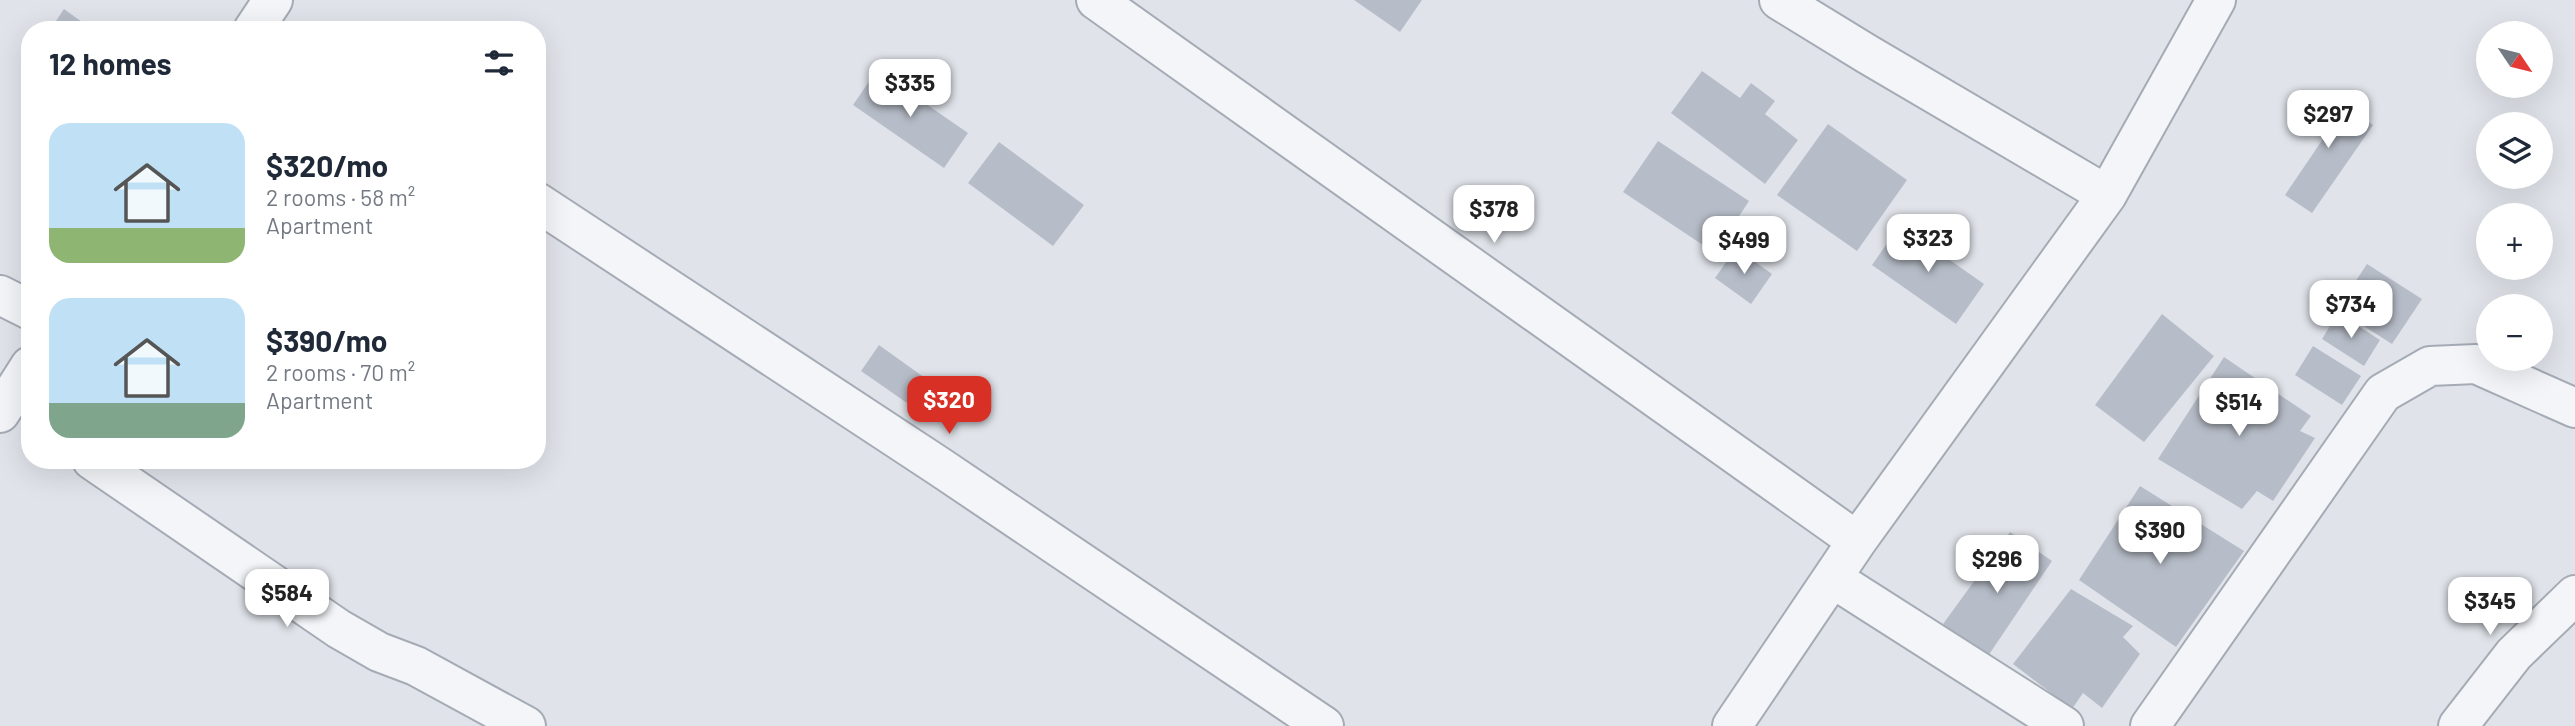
<!DOCTYPE html>
<html lang="en">
<head>
<meta charset="utf-8">
<style>
  :root { --surface:#fff; --page:#f6f6f7; --text:#1f2937; --muted:#747a83; --accent:#d93025 }
  body { margin:0; font-family:Barlow,sans-serif; background:var(--page); color:var(--text); height:100vh; display:flex; flex-direction:column; font-size:26px; white-space:nowrap }
  * { box-sizing:border-box; margin:0 }
  p { font-size:23px; color:var(--muted) }
  .icon { flex:none; width:38px; height:38px; fill:none; stroke:currentColor; stroke-width:2; stroke-linecap:round; stroke-linejoin:round }
  .map { position:relative; flex:1; overflow:hidden }
  .side { position:absolute; left:21px; top:21px; width:525px; height:448px; display:flex; flex-direction:column; background:var(--surface); border-radius:28px; box-shadow:0 7px 28px #0002 }
  .side>* { flex:none }
  .needle { width:46px; rotate:125deg }
  .fabs { position:absolute; left:2476px; top:21px; display:grid; gap:14px }
  .fabs a { display:grid; place-items:center; width:77px; height:77px; border-radius:50%; background:var(--surface); box-shadow:0 7px 28px #0002; font-size:35px }
  .price { position:absolute; translate:-50% -60px; padding:0 16px; border-radius:14px; background:#fff; color:#222; font-size:23px; line-height:46px; filter:drop-shadow(0 2px 4px #0008) }
  .price::after { content:''; position:absolute; left:50%; top:42px; width:21px; height:16px; margin-left:-10px; background:inherit; clip-path:polygon(0 0,100% 0,50% 100%) }
  .price.active { background:var(--accent); color:#fff }
  ul { padding:0; list-style:none }
  li { display:flex; align-items:center; gap:21px; height:175px; padding:0 28px }
  li span { display:grid; place-items:center; flex:none; width:196px; height:140px; border-radius:21px; color:#555 }
  li>.icon { margin-inline-start:auto }
  span .icon { width:84px; height:84px; fill:#fffc; stroke-width:1 }
  li b { font-size:30px }
  h2 { display:flex; justify-content:space-between; align-items:center; height:84px; padding:0 28px; font-size:30px }
  .map>svg:first-child { display:block }
  .building { fill:#b7bdc8 }
  .lines { fill:none; stroke-linecap:round; stroke-linejoin:round }
  .minor-casing { stroke:#a5abb5; stroke-width:42 }
  .minor { stroke:#f3f5f8; stroke-width:38 }
</style>
</head>
<body>
<div class="map">
<svg width="2575" height="726" viewBox="0 0 2575 726">
  <rect width="100%" height="100%" fill="#e0e4ea"/>
  <path class="building" d="M1354 0H1422L1400 32Z
    M64 9 93 30H50Z
    M877 70 968 133 944 168 853 105Z
    M1702 71 1740 98 1751 83 1775 101 1765 114 1798 140 1765 184 1671 113Z
    M2323 90 2373 125 2312 213 2285 195 2327 133 2305 117Z
    M1828 124 1907 180 1857 251 1777 195Z
    M1658 141 1749 201 1715 253 1623 192Z
    M999 142 1084 205 1053 246 968 183Z
    M1900 225 1984 284 1956 324 1872 265Z
    M1736 248 1772 274 1751 304 1715 278Z
    M2367 264 2422 299 2392 344 2337 309Z
    M2338 313 2380 340 2364 366 2322 339Z
    M2162 314 2214 356 2144 442 2095 405Z
    M879 345 925 378 907 403 861 371Z
    M2313 346 2361 376 2342 405 2295 375Z
    M2224 357 2311 416 2300 431 2315 438 2273 501 2257 491 2242 509 2158 459Z
    M2140 486 2244 551 2176 647 2079 580Z
    M2010 532 2052 561 1986 659 1943 624Z
    M2071 589 2133 626 2123 637 2140 654 2102 708 2083 693 2072 709 2013 664Z"/>
  <g class="lines">
    <defs>
      <path id="minor" d="M1096 0 1857 541
        M1779 0 1867 54 2107 195
        M253 30 273 0
        M537 202 940 467 1324 726
        M0 295 30 310
        M0 413 30 366
        M92 460 339 629 379 652 416 666 526 726
        M1832 578 2064 726
        M1732 726 1857 541 2107 195 2216 0
        M2150 726 2383 393 2430 366 2476 364 2575 408
        M2458 726 2514 654 2575 595"/>
    </defs>
    <use href="#minor" class="minor-casing"/>
    <use href="#minor" class="minor"/>
  </g>
</svg>
<div class="fabs">
<a><svg class="needle" viewBox="-14 -14 28 28"><path d="M0-13l5 13h-10z" fill="#e53935"/><path d="M0 13l5-13h-10z" fill="#747a83"/></svg></a>
<a><svg class="icon" aria-label="layers" viewBox="0 0 24 24"><path d="M12 4l9 5-9 5-9-5zM3 14l9 5 9-5"/></svg></a>
<a>+</a>
<a>−</a>
</div>
<b class="price" style="left:910px;top:119px">$335</b>
<b class="price" style="left:2328px;top:150px">$297</b>
<b class="price" style="left:1494px;top:245px">$378</b>
<b class="price" style="left:1928px;top:274px">$323</b>
<b class="price" style="left:1744px;top:276px">$499</b>
<b class="price" style="left:2351px;top:340px">$734</b>
<b class="price active" style="left:949px;top:436px">$320</b>
<b class="price" style="left:2239px;top:438px">$514</b>
<b class="price" style="left:2160px;top:566px">$390</b>
<b class="price" style="left:1997px;top:595px">$296</b>
<b class="price" style="left:287px;top:629px">$584</b>
<b class="price" style="left:2490px;top:637px">$345</b>
<section class="side">
<h2>12 homes<svg class="icon" aria-label="filters" viewBox="0 0 24 24"><path d="M4 7h16M4 17h16"/><circle cx="9" cy="7" r="2"/><circle cx="15" cy="17" r="2"/></svg></h2>
<ul>
<li><span style="background:linear-gradient(#bfe0f5 75%,#8fb573 0)"><svg class="icon" aria-label="home" viewBox="0 0 24 24"><path d="M3 11l9-7 9 7M6 9v11h12V9"/></svg></span><div><b>$320/mo</b><p>2 rooms · 58 m²</p><p>Apartment</p></div></li>
<li><span style="background:linear-gradient(#bfe0f5 75%,#7fa58c 0)"><svg class="icon" aria-label="home" viewBox="0 0 24 24"><path d="M3 11l9-7 9 7M6 9v11h12V9"/></svg></span><div><b>$390/mo</b><p>2 rooms · 70 m²</p><p>Apartment</p></div></li>
</ul>
</section>
</div>
</body>
</html>
